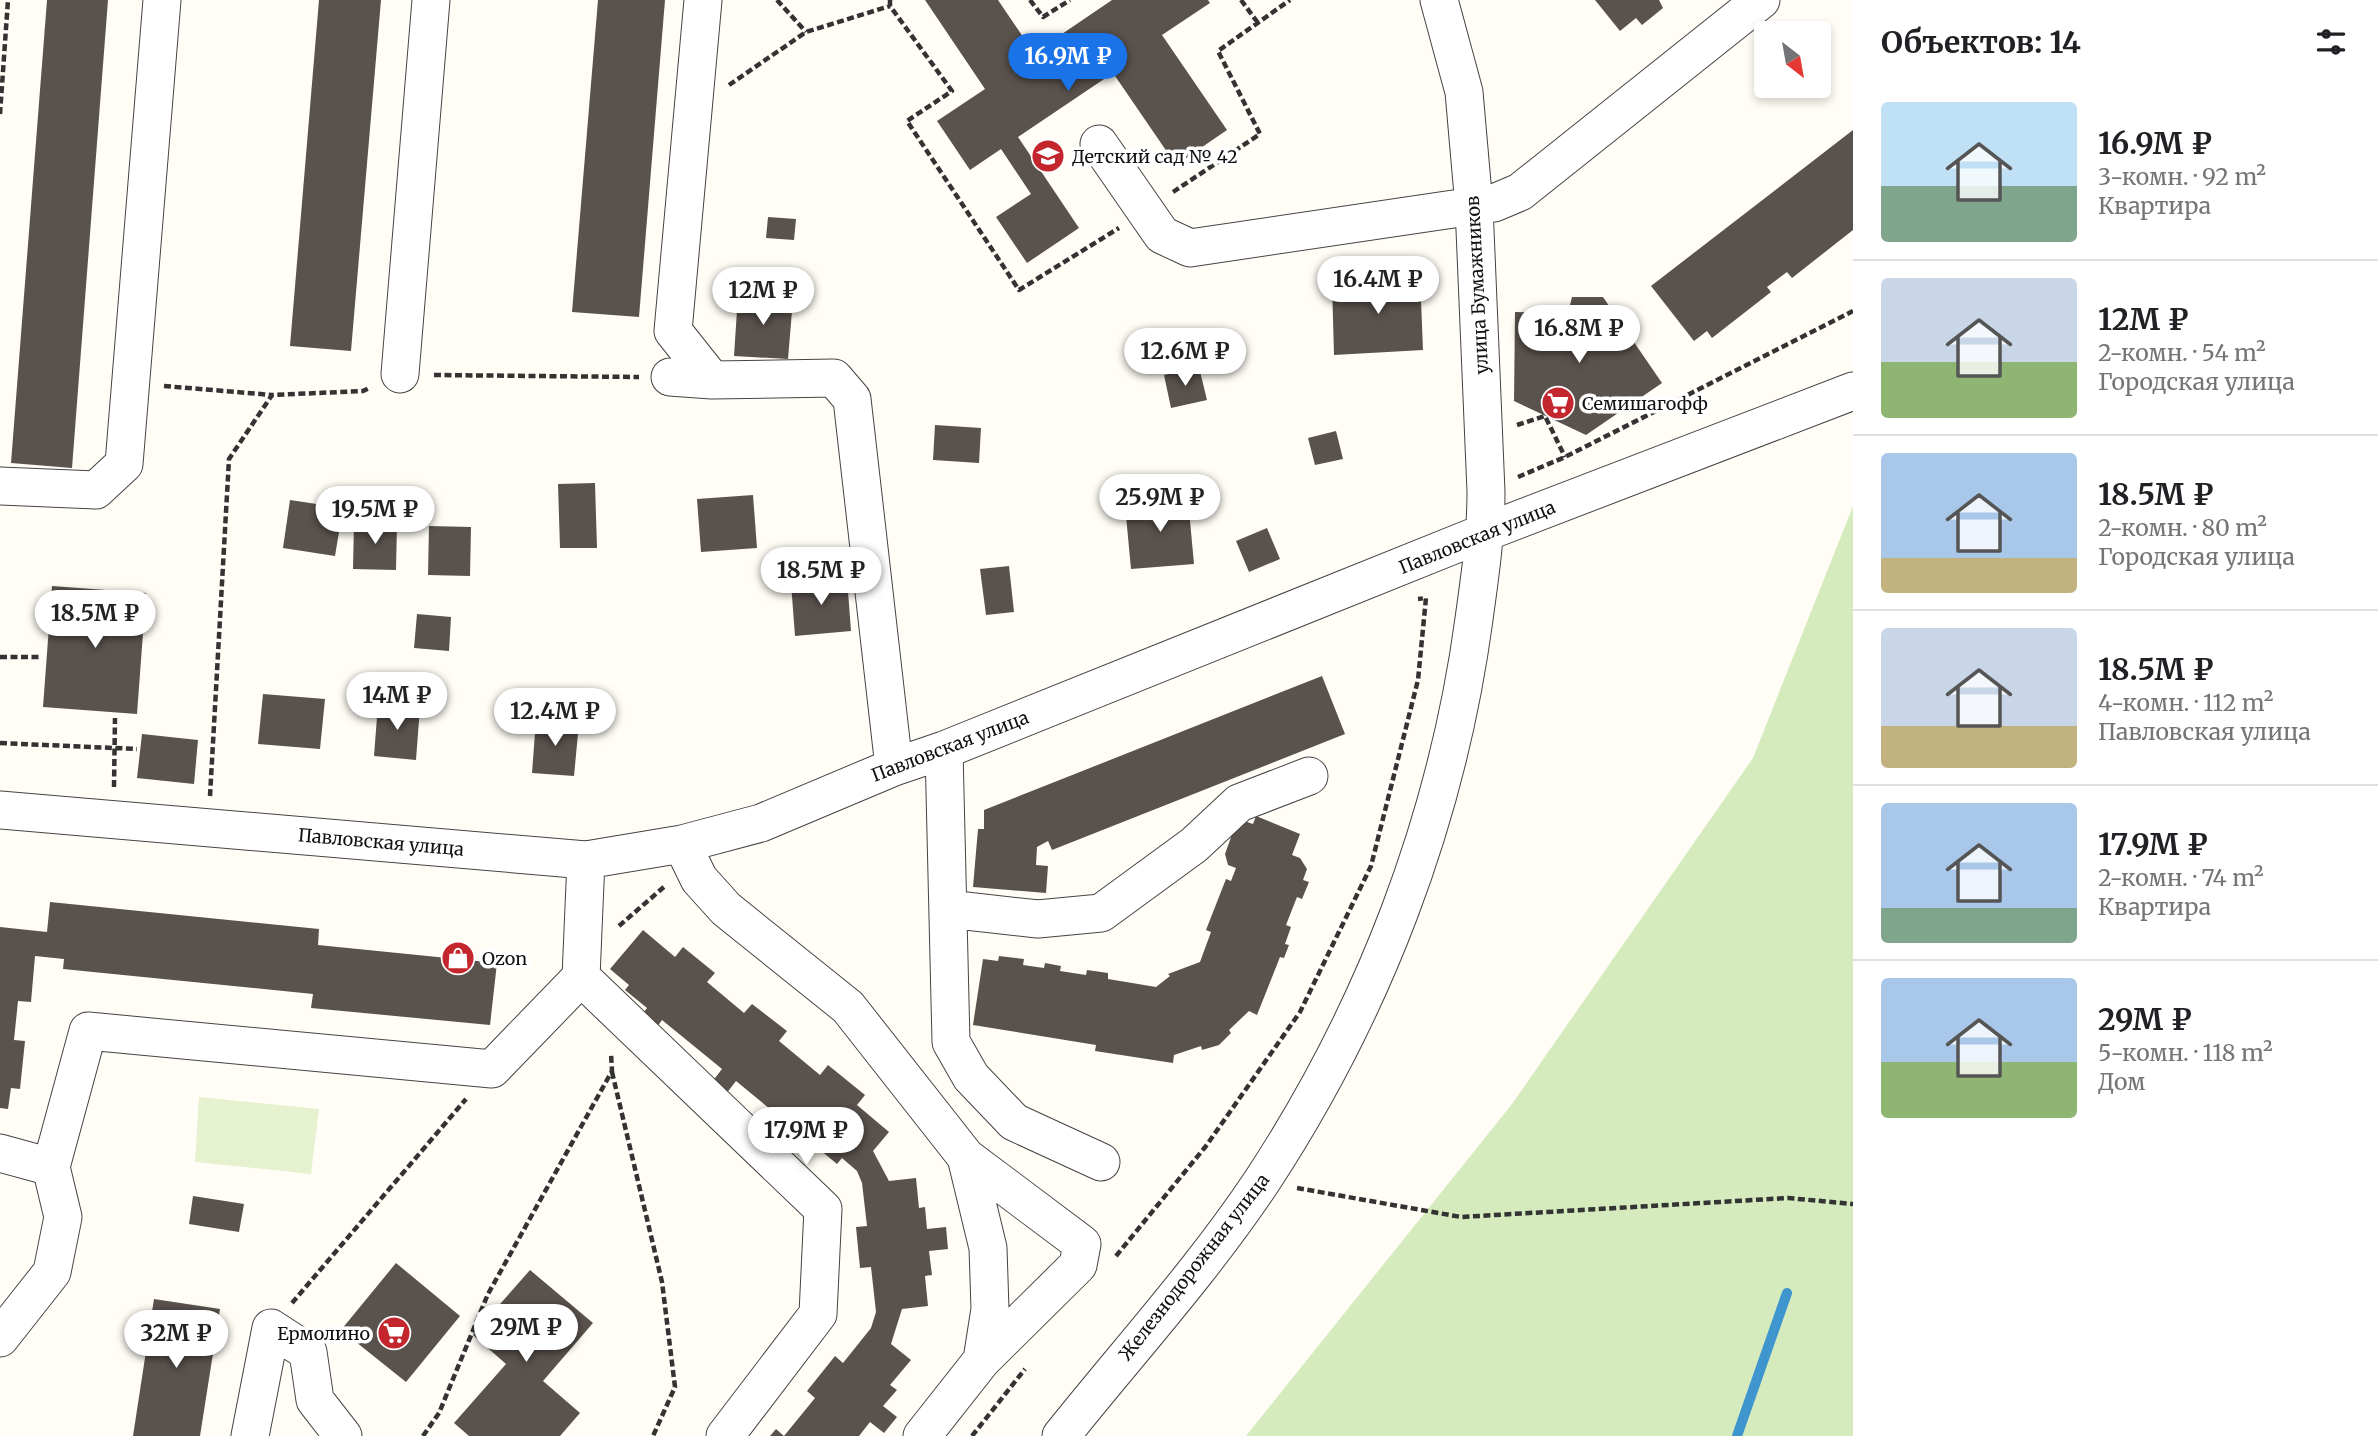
<!DOCTYPE html>
<html lang="ru">
<head>
<meta charset="utf-8">
<style>
  :root { --surface:#fff; --page:#f2f2f2; --text:#202124; --muted:#757577; --line:#e0e0e0; --accent:#1a73e8 }
  body { margin:0; font-family:Merriweather,serif; background:var(--page); color:var(--text); height:100vh; display:flex; flex-direction:column; font-size:26px; white-space:nowrap }
  * { box-sizing:border-box; margin:0 }
  p { font-size:23px; color:var(--muted) }
  .icon { flex:none; width:38px; height:38px; fill:none; stroke:currentColor; stroke-width:2; stroke-linecap:round; stroke-linejoin:round }
  .map { position:relative; flex:1; overflow:hidden }
  .panel { display:flex; flex-direction:column; background:var(--surface); width:525px }
  .panel>* { flex:none }
  .needle { width:46px; rotate:149deg }
  .fabs { position:absolute; left:1754px; top:21px; display:grid; gap:14px }
  .fabs a { display:grid; place-items:center; width:77px; height:77px; border-radius:7px; background:var(--surface); box-shadow:0 4px 10px #0003; font-size:35px }
  .price { position:absolute; translate:-50% -60px; padding:0 16px; border-radius:24px; background:#fff; color:#222; font-size:23px; line-height:46px; filter:drop-shadow(0 2px 4px #0008) }
  .price::after { content:''; position:absolute; left:50%; top:42px; width:21px; height:16px; margin-left:-10px; background:inherit; clip-path:polygon(0 0,100% 0,50% 100%) }
  .price.current { background:var(--accent); color:#fff }
  ul { padding:0; list-style:none }
  li { display:flex; align-items:center; gap:21px; height:175px; padding:0 28px }
  li+li { border-top:2px solid var(--line) }
  li span { display:grid; place-items:center; flex:none; width:196px; height:140px; border-radius:7px; color:#555 }
  li>.icon { margin-inline-start:auto }
  span .icon { width:84px; height:84px; fill:#fffc; stroke-width:1 }
  li b { font-size:30px }
  h2 { display:flex; justify-content:space-between; align-items:center; height:84px; padding:0 28px; font-size:30px }
  main { display:flex; flex:1; min-height:0 }
  .map>svg:first-child { display:block }
  .green { fill:#d5ebbd }
  .pitch { fill:#e6f2cf }
  .lines { fill:none; stroke-linecap:round; stroke-linejoin:round }
  .stream { stroke:#3f96cf; stroke-width:10 }
  .building { fill:#5a524d }
  .minor-casing { stroke:#444; stroke-width:39 }
  .path { stroke:#333; stroke-width:4.5; stroke-dasharray:7 3.5; stroke-linecap:butt }
  .minor { stroke:#fff; stroke-width:37 }
  .labels { text-anchor:middle; dominant-baseline:central; stroke-width:7; stroke-linejoin:round; paint-order:stroke }
  .poi-label { font-size:18px; fill:#111; stroke:#fff; text-anchor:start }
  .street-label { font-size:18px; fill:#111; stroke:#fff }
</style>
</head>
<body>
<main>
<div class="map">
<svg width="1853" height="1436" viewBox="0 0 1853 1436">
  <rect width="100%" height="100%" fill="#fffdf5"/>
  <path class="green" d="M1853 506V1436H1246L1512 1104 1753 758Z"/>
  <path class="pitch" d="M199 1097 319 1109 311 1174 195 1162Z"/>
  <g class="lines">
    <path class="stream" d="M1737 1436 1787 1293"/>
  </g>
  <path class="building" d="M47 0H108L72 468 11 463Z
    M319 0H381L351 351 290 346Z
    M598 0H665L639 317 572 312Z
    M925 0H998L1034 53 1112 0H1208L1210 3 1162 35 1227 130 1176 165 1113 73 1018 137 1079 228 1027 263 996 217 1031 194 1001 149 970 170 937 121 985 89Z
    M1595 0H1659L1663 8 1642 25 1636 18 1620 31Z
    M1853 130V230L1792 278 1787 272 1767 287 1771 292 1712 338 1707 331 1694 341 1651 286Z
    M768 217 796 219 794 240 766 238Z
    M1420 275 1423 350 1334 355 1332 283Z
    M738 295 793 299 788 359 734 356Z
    M1572 297H1603L1662 383 1586 435 1514 401 1515 312 1568 313Z
    M1199 367 1207 400 1171 408 1164 375Z
    M935 425 981 428 979 463 933 460Z
    M1336 431 1343 459 1315 465 1308 438Z
    M595 483 597 548H560L558 484Z
    M753 495 757 548 701 552 697 499Z
    M1188 499 1194 564 1131 569 1125 505Z
    M290 500 343 508 335 556 283 548Z
    M354 523H397L396 570 353 569Z
    M429 526 471 527 470 576 428 575Z
    M1267 528 1280 559 1249 572 1236 541Z
    M1009 566 1014 612 986 615 980 569Z
    M847 578 851 631 795 636 791 583Z
    M52 586 146 593 137 714 43 707Z
    M417 614 451 617 449 651 414 648Z
    M1322 676 1345 734 1052 850 1048 841 1037 847 1036 865 1048 866 1046 893 973 887 978 829H984V810Z
    M263 694 325 699 320 749 258 744Z
    M378 704 420 707 416 760 374 756Z
    M536 720 579 723 574 776 532 773Z
    M142 734 198 740 194 784 137 778Z
    M1256 816 1300 834 1292 855 1300 858 1307 869 1303 880 1309 882 1302 899 1297 897 1286 925 1291 927 1285 944 1289 945 1284 958 1280 957 1257 1015 1249 1011 1229 1030 1231 1033 1219 1045 1202 1050 1201 1046 1174 1055 1173 1063 1095 1051 1096 1045 973 1025 983 959 998 961 999 956 1024 959 1023 965 1044 968 1045 963 1061 966 1060 971 1086 975 1087 970 1108 973V979L1156 987 1170 976 1168 974 1200 962 1211 932 1206 930 1226 879 1231 881 1236 868 1228 865 1225 854 1235 826 1244 821 1253 824Z
    M50 902 319 929 318 945 497 963 490 1025 311 1008 313 994 63 969 64 959 35 956 31 1002 18 1001 14 1040 25 1041 20 1089 11 1088 8 1109 0 1108V927L47 932Z
    M643 930 675 957 683 947 715 973 707 982 744 1013 752 1004 787 1031 779 1041 820 1075 828 1065 865 1095 857 1105 889 1132 873 1151 889 1181 916 1178 919 1208 925 1207 927 1229 946 1227 948 1249 929 1251 932 1275 925 1276 928 1306 902 1309 891 1344 911 1360 890 1385 897 1390 883 1406 897 1417 884 1433 870 1422 859 1436H770L776 1429 784 1436 815 1398 807 1391 835 1356 843 1363 871 1328 876 1312 871 1267 860 1268 856 1227 867 1226 862 1183 857 1171 842 1158 837 1164 808 1140 798 1153 783 1141 793 1128 736 1081 726 1094 712 1082 722 1069 662 1020 652 1034 637 1021 647 1008 625 990 629 985 610 969Z
    M193 1196 244 1204 239 1232 189 1224Z
    M396 1263 460 1316 406 1382 341 1330Z
    M530 1270 593 1323 543 1381 580 1413 560 1436H469L454 1423 506 1364 473 1335Z
    M154 1299 220 1309 200 1436H133Z"/>
  <g class="lines">
    <defs>
      <path id="minor" d="M703 0 673 331 712 380
        M1099 144 1162 235 1190 248 1494 203 1520 192 1761 0
        M400 374 431 0
        M670 377 712 380 834 378 852 399 894 767
        M0 486 96 490 124 464 162 0
        M944 750 951 1042 971 1077 1014 1122 1101 1162
        M0 810 586 860 682 844 761 823 894 767 944 750 1486 532 1853 391
        M682 844 699 879 726 909 848 1007 966 1157 988 1248 990 1309 982 1360 922 1436
        M948 909 1038 919 1101 913 1194 845 1239 803 1309 776
        M581 977 823 1209 818 1314 725 1436
        M0 1153 51 1167
        M966 1157 1082 1244 1078 1265 982 1360
        M0 1338 52 1272 63 1217 51 1167 88 1031 492 1069 581 977 586 860
        M250 1436 271 1328 308 1352 315 1400 343 1436
        M1061 1436C1128 1352 1202 1271 1262 1181 1373 1012 1447 820 1474 619 1480 576 1486 535 1486 492L1474 206 1464 92 1439 0"/>
    </defs>
    <use href="#minor" class="minor-casing"/>
    <path class="path" d="M777 0 806 32
      M890 0V6L952 91 907 121 1019 290 1119 228
      M1030 0 1043 17 1070 0
      M1241 0 1258 23
      M729 85 806 32 890 6
      M0 114 8 0
      M1173 192 1260 134 1218 51 1290 0
      M434 375 639 377
      M164 386 272 395
      M1517 425 1545 416 1565 457
      M1518 477 1565 457 1853 311
      M0 657H41
      M0 743 137 749
      M114 787 115 718
      M210 796 229 459 272 395 363 391 369 388
      M619 926 665 886
      M612 1072 662 1282 675 1387 653 1436
      M1297 1188 1461 1217 1788 1198 1853 1204
      M1116 1256 1206 1146 1300 1012 1371 866 1418 680 1426 598 1418 599
      M292 1303 466 1099
      M423 1436 439 1413 488 1294 612 1071 611 1053
      M972 1436 1025 1369"/>
    <use href="#minor" class="minor"/>
  </g>
  <defs>
    <symbol id="school-disc" viewBox="-11 -11 22 22"><circle r="9.5" fill="#c4262e" stroke="#fff"/><path d="M0-5L7-2L0 1L-7-2ZM-4 1L0 2.5L4 1V4Q0 6-4 4Z" fill="#fff"/></symbol>
    <symbol id="supermarket-disc" viewBox="-11 -11 22 22"><circle r="9.5" fill="#c4262e" stroke="#fff"/><path d="M-6-5.5h2.5l.6 2H6L4.5 2H-2.5L-4.4-4H-6ZM-1.5 3.2a1.3 1.3 0 1 0 .1 0ZM3 3.2a1.3 1.3 0 1 0 .1 0Z" fill="#fff"/></symbol>
    <symbol id="shop-disc" viewBox="-11 -11 22 22"><circle r="9.5" fill="#c4262e" stroke="#fff"/><path d="M-5-2.5h2.3a2.7 3.5 0 0 1 5.4 0H5L5.5 6h-11ZM-1.5-2.5h3a1.5 2.3 0 0 0-3 0Z" fill="#fff"/></symbol>
  </defs>
  <g fill-rule="evenodd">
    <use href="#school-disc" x="1029" y="137" width="38" height="38"/>
    <use href="#supermarket-disc" x="1539" y="384" width="38" height="38"/>
    <use href="#shop-disc" x="439" y="939" width="38" height="38"/>
    <use href="#supermarket-disc" x="375" y="1314" width="38" height="38"/>
  </g>
  <g class="labels">
    <g class="poi-label">
      <text x="1072" y="156">Детский сад № 42</text>
      <text x="1582" y="403">Семишагофф</text>
      <text x="482" y="958">Ozon</text>
      <text x="370" y="1333" text-anchor="end">Ермолино</text>
    </g>
    <g class="street-label">
      <text transform="translate(1477 285) rotate(-93)">улица Бумажников</text>
      <text transform="translate(1477 537) rotate(-22)">Павловская улица</text>
      <text transform="translate(950 746) rotate(-21)">Павловская улица</text>
      <text transform="translate(381 842) rotate(5)">Павловская улица</text>
      <text transform="translate(1194 1267) rotate(-52)">Железнодорожная улица</text>
    </g>
  </g>
</svg>
<div class="fabs">
<a><svg class="needle" viewBox="-14 -14 28 28"><path d="M0-13l5 13h-10z" fill="#e53935"/><path d="M0 13l5-13h-10z" fill="#757577"/></svg></a>
</div>
<b class="price current" style="left:1068px;top:93px">16.9M ₽</b>
<b class="price" style="left:1378px;top:316px">16.4M ₽</b>
<b class="price" style="left:763px;top:327px">12M ₽</b>
<b class="price" style="left:1579px;top:365px">16.8M ₽</b>
<b class="price" style="left:1185px;top:388px">12.6M ₽</b>
<b class="price" style="left:1160px;top:534px">25.9M ₽</b>
<b class="price" style="left:375px;top:546px">19.5M ₽</b>
<b class="price" style="left:821px;top:607px">18.5M ₽</b>
<b class="price" style="left:95px;top:650px">18.5M ₽</b>
<b class="price" style="left:397px;top:732px">14M ₽</b>
<b class="price" style="left:555px;top:748px">12.4M ₽</b>
<b class="price" style="left:806px;top:1167px">17.9M ₽</b>
<b class="price" style="left:526px;top:1364px">29M ₽</b>
<b class="price" style="left:176px;top:1370px">32M ₽</b>
</div>
<section class="panel">
<h2>Объектов: 14<svg class="icon" aria-label="filters" viewBox="0 0 24 24"><path d="M4 7h16M4 17h16"/><circle cx="9" cy="7" r="2"/><circle cx="15" cy="17" r="2"/></svg></h2>
<ul>
<li><span style="background:linear-gradient(#bfe0f5 60%,#7fa58c 0)"><svg class="icon" aria-label="home" viewBox="0 0 24 24"><path d="M3 11l9-7 9 7M6 9v11h12V9"/></svg></span><div><b>16.9M ₽</b><p>3-комн. · 92 m²</p><p>Квартира</p></div></li>
<li><span style="background:linear-gradient(#c9d6e8 60%,#8fb573 0)"><svg class="icon" aria-label="home" viewBox="0 0 24 24"><path d="M3 11l9-7 9 7M6 9v11h12V9"/></svg></span><div><b>12M ₽</b><p>2-комн. · 54 m²</p><p>Городская улица</p></div></li>
<li><span style="background:linear-gradient(#a9c7e8 75%,#c2b280 0)"><svg class="icon" aria-label="home" viewBox="0 0 24 24"><path d="M3 11l9-7 9 7M6 9v11h12V9"/></svg></span><div><b>18.5M ₽</b><p>2-комн. · 80 m²</p><p>Городская улица</p></div></li>
<li><span style="background:linear-gradient(#c9d6e8 70%,#c2b280 0)"><svg class="icon" aria-label="home" viewBox="0 0 24 24"><path d="M3 11l9-7 9 7M6 9v11h12V9"/></svg></span><div><b>18.5M ₽</b><p>4-комн. · 112 m²</p><p>Павловская улица</p></div></li>
<li><span style="background:linear-gradient(#a9c7e8 75%,#7fa58c 0)"><svg class="icon" aria-label="home" viewBox="0 0 24 24"><path d="M3 11l9-7 9 7M6 9v11h12V9"/></svg></span><div><b>17.9M ₽</b><p>2-комн. · 74 m²</p><p>Квартира</p></div></li>
<li><span style="background:linear-gradient(#a9c7e8 60%,#8fb573 0)"><svg class="icon" aria-label="home" viewBox="0 0 24 24"><path d="M3 11l9-7 9 7M6 9v11h12V9"/></svg></span><div><b>29M ₽</b><p>5-комн. · 118 m²</p><p>Дом</p></div></li>
</ul>
</section>
</main>
</body>
</html>
